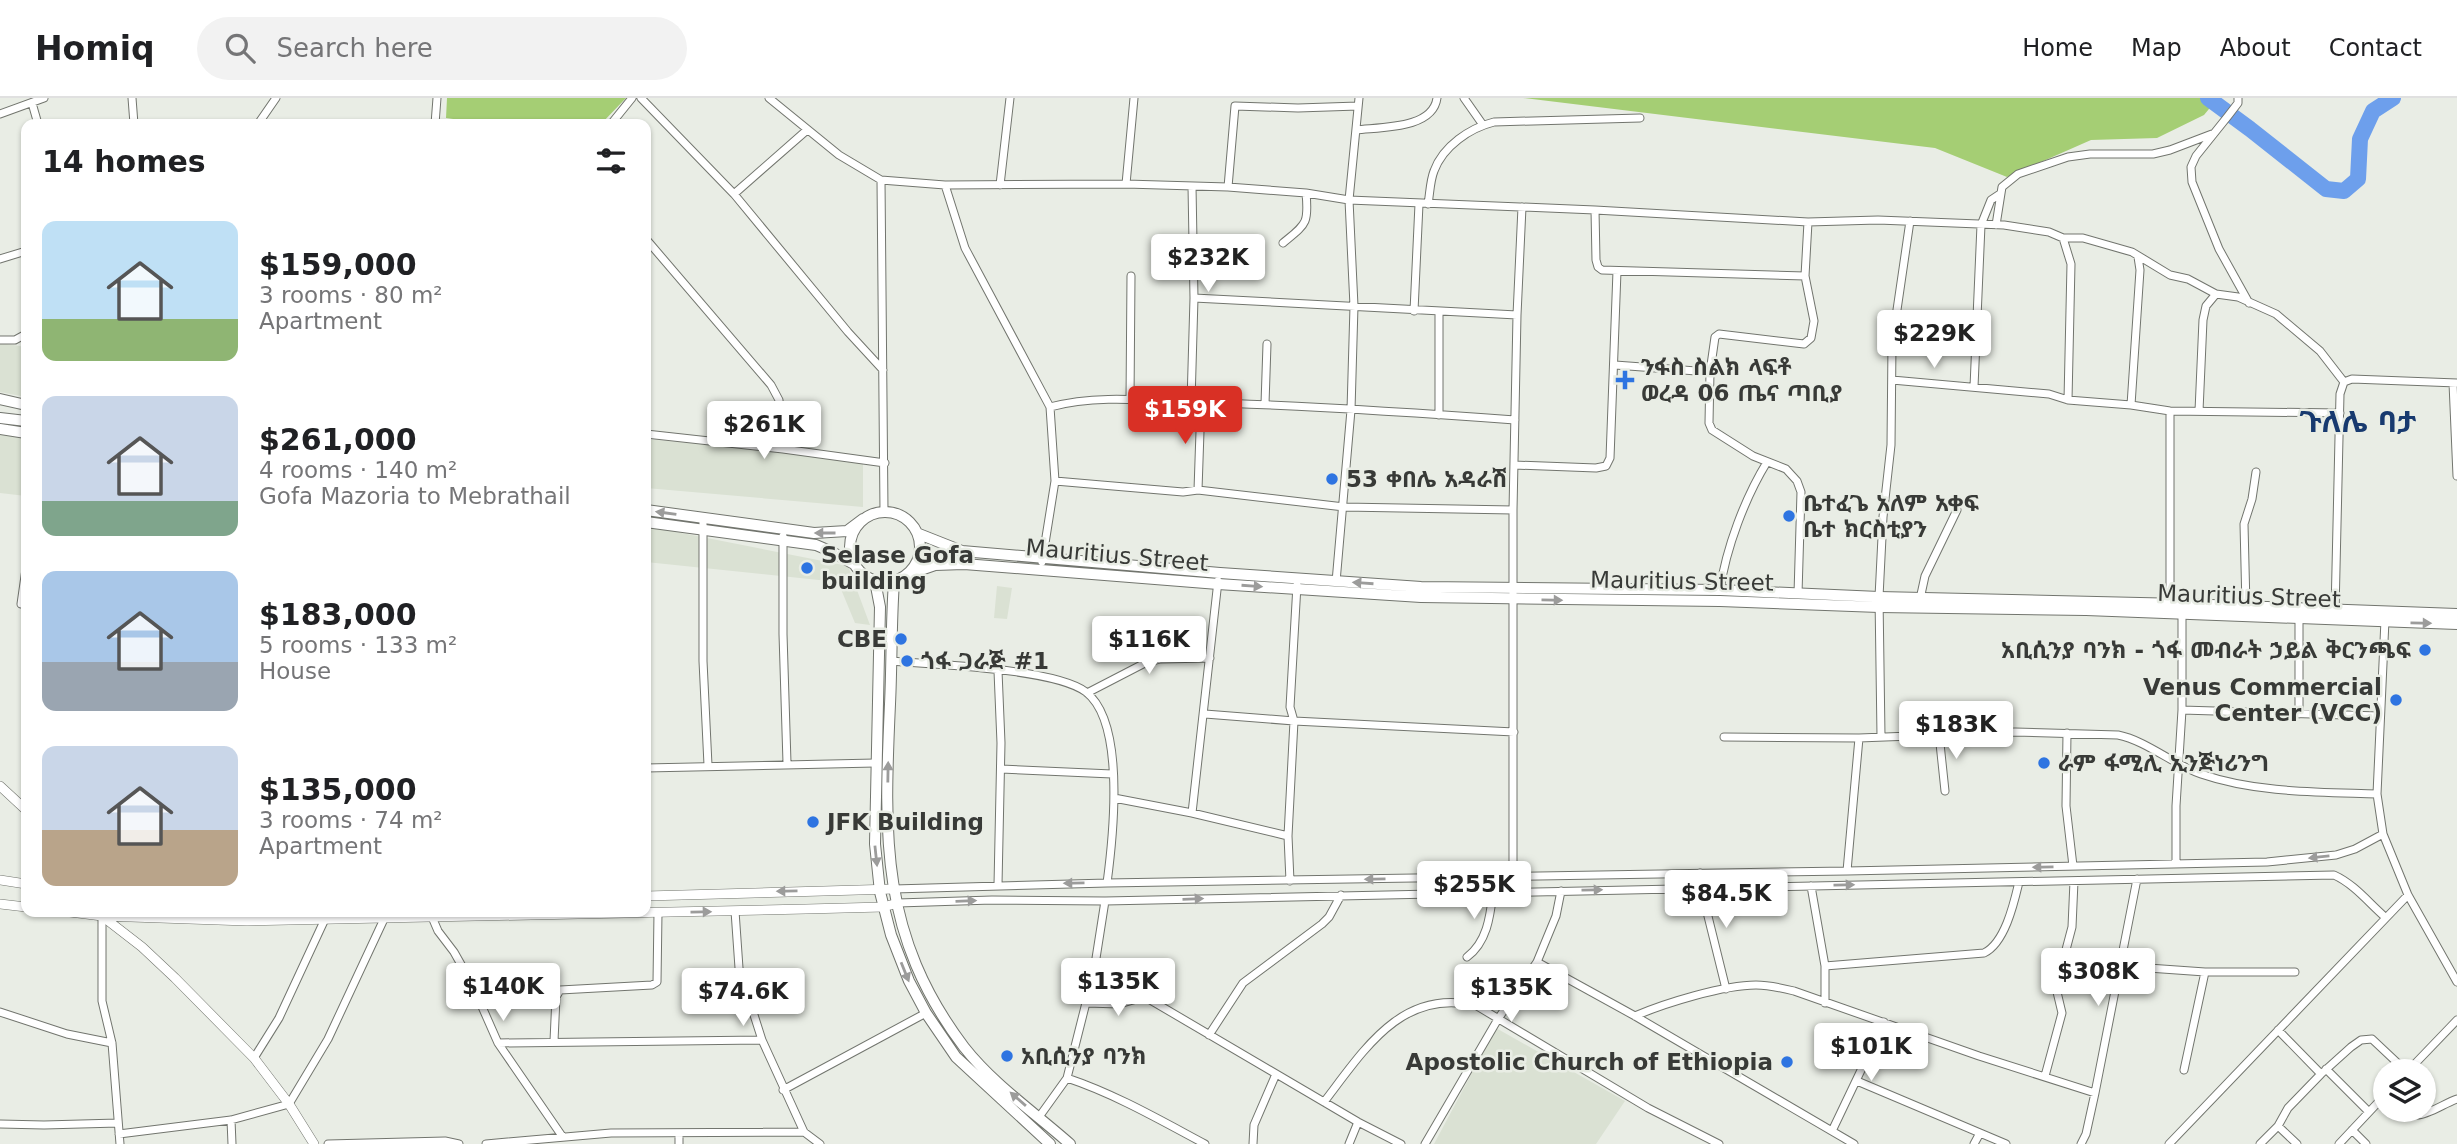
<!DOCTYPE html>
<html lang="en">
<head>
<meta charset="utf-8">
<style>
  :root { --surface:#fff; --page:#f2f2f2; --text:#202124; --muted:#757577; --line:#e0e0e0; --accent:#d93025 }
  body { margin:0; font-family:"DejaVu Sans","Noto Sans Ethiopic",sans-serif; background:var(--page); color:var(--text); height:100vh; display:flex; flex-direction:column; font-size:26px; white-space:nowrap }
  * { box-sizing:border-box; margin:0 }
  p { font-size:23px; color:var(--muted) }
  .icon { flex:none; width:38px; height:38px; fill:none; stroke:currentColor; stroke-width:2; stroke-linecap:round; stroke-linejoin:round }
  .map { position:relative; flex:1; overflow:hidden }
  .sheet { position:absolute; left:21px; top:21px; width:630px; height:798px; display:flex; flex-direction:column; background:var(--surface); border-radius:14px; box-shadow:0 2px 5px #0004 }
  .sheet>* { flex:none }
  .buttons { position:absolute; left:2373px; top:961px; display:grid; gap:14px }
  .buttons a { display:grid; place-items:center; width:63px; height:63px; border-radius:50%; background:var(--surface); box-shadow:0 2px 5px #0004; font-size:35px }
  .price { position:absolute; translate:-50% -60px; padding:0 16px; border-radius:7px; background:#fff; color:#222; font-size:23px; line-height:46px; filter:drop-shadow(0 2px 4px #0008) }
  .price::after { content:''; position:absolute; left:50%; top:42px; width:21px; height:16px; margin-left:-10px; background:inherit; clip-path:polygon(0 0,100% 0,50% 100%) }
  .price.current { background:var(--accent); color:#fff }
  ul { padding:0; list-style:none }
  li { display:flex; align-items:center; gap:21px; height:175px; padding:0 21px }
  li span { display:grid; place-items:center; flex:none; width:196px; height:140px; border-radius:14px; color:#555 }
  li>.icon { margin-inline-start:auto }
  span .icon { width:84px; height:84px; fill:#fffc; stroke-width:1 }
  li b { font-size:30px }
  h2 { display:flex; justify-content:space-between; align-items:center; height:84px; padding:0 21px; font-size:30px }
  header { display:flex; align-items:center; gap:42px; box-sizing:border-box; height:98px; padding:0 35px; background:var(--surface); border-bottom:2px solid var(--line) }
  header strong { font-size:33px }
  nav { display:flex; gap:38px; margin-inline-start:auto; font-size:24px }
  .search { width:490px; height:63px; background:var(--page); display:flex; align-items:center; gap:18px; box-sizing:border-box; padding:0 24px; border-radius:38px; color:var(--muted); font-size:26px }
  .map>svg:first-child { display:block }
  .built { fill:#dae1d3 }
  .green { fill:#a5ce74 }
  .lines { fill:none; stroke-linecap:round; stroke-linejoin:round }
  .river { stroke:#6d9fec; stroke-width:16 }
  .minor-casing { stroke:#72756e; stroke-width:9 }
  .tertiary-casing { stroke:#72756e; stroke-width:10 }
  .primary-casing { stroke:#72756e; stroke-width:12 }
  .minor { stroke:#fff; stroke-width:7 }
  .tertiary { stroke:#fff; stroke-width:9 }
  .primary { stroke:#fff; stroke-width:10 }
  .oneway { fill:#9c9c9b }
  .poi-dot { fill:#2e74e1; stroke:#e9ede5; stroke-width:2.5 }
  .labels { text-anchor:middle; dominant-baseline:central; stroke-width:5; stroke-linejoin:round; paint-order:stroke }
  .poi-label { font-size:23px; font-weight:bold; fill:#383a37; stroke:#e9ede5; text-anchor:start }
  .street-label { font-size:23px; fill:#383a37; stroke:#e9ede5 }
  .district-label { font-size:30px; font-weight:bold; fill:#183a6f; stroke:#e9ede5 }
</style>
</head>
<body>
<header>
<strong>Homiq</strong>
<div class="search"><svg class="icon" aria-label="search" viewBox="0 0 24 24"><circle cx="10" cy="10" r="6"/><path d="M15 15l6 6"/></svg>Search here</div>
<nav><a>Home</a><a>Map</a><a>About</a><a>Contact</a></nav>
</header>
<div class="map">
<svg width="2457" height="1046" viewBox="0 0 2457 1046">
  <rect width="100%" height="100%" fill="#e9ede5"/>
  <path class="built" d="M0 245 26 249V299L0 294Z
    M0 336 26 340V398L0 395Z
    M646 341 863 361V409L646 390Z
    M646 428 848 468 870 527 855 525 838 484 646 464Z
    M997 488 1012 490 1007 521 994 520Z
    M1496 930 1625 1003 1596 1046H1434Z"/>
  <path class="green" d="M447 0H626L601 26H489L446 20Z
    M1523 0H2218L2204 17 2157 40 2091 42 2007 79 1935 50Z"/>
  <g class="lines">
    <path class="river" d="M2208 0 2250 31 2326 91 2344 93 2358 81 2360 41 2373 13 2393 0"/>
    <defs>
      <path id="minor" d="M132 0 134 26
        M641 0 734 96 848 234 883 272
        M769 0 839 57 881 82 945 87 1126 86 1228 89 1306 95 1349 102 1595 112 1808 124 1805 178 1814 223 1811 240 1804 246 1719 236 1715 239 1710 274 1709 325 1712 332 1753 358 1786 371 1797 383 1801 394 1798 496
        M1464 0 1483 27
        M2238 0V5L2228 18 2196 58 2191 69 2192 84 2219 151 2249 205
        M32 5 38 26
        M0 16 44 0
        M258 26 276 0
        M435 26 437 0
        M611 26 632 0
        M1356 32C1381 29 1433 31 1437 0
        M881 82 884 413
        M1126 86 1134 0
        M945 87 965 150 1050 309 1055 383 1042 464
        M1000 87 1010 0
        M1228 89 1235 8 1298 10 1358 8
        M734 96 807 32
        M1428 106C1430 95 1430 83 1434 73 1443 48 1470 30 1494 24L1640 20
        M1595 112 1596 162 1598 169 1602 172 1805 178
        M1808 124 1878 122 2004 127 2049 134 2063 140H2083L2132 154 2170 177 2188 181 2216 196 2238 199 2276 216 2320 253 2344 284
        M1996 127 2002 89 2018 76 2068 59 2090 56H2153L2170 52 2212 36
        M2063 140 2071 166 2068 302
        M646 141 771 287 779 302 783 351
        M1283 145C1306 126 1309 126 1306 95
        M0 161 26 153
        M1194 200 1517 217
        M1414 213 1419 106
        M1439 213V317
        M0 242H15L26 236
        M1615 267 1710 274
        M1892 282 2049 296 2068 302 2131 307 2170 313 2340 315
        M2344 284 2352 281 2457 285
        M2453 285 2457 378
        M1974 289 1981 127 1991 102 2000 96
        M1130 302 1131 178
        M1191 304 1194 200 1192 88
        M1265 306 1267 246
        M2131 307 2140 172 2138 159
        M1050 309C1095 297 1142 302 1188 304 1297 307 1406 314 1515 322
        M2170 313V508
        M2199 313 2203 222 2206 208 2216 196
        M646 336 783 351 885 365
        M1514 367 1596 370 1606 368 1610 360 1617 173
        M1055 383 1183 394 1198 392 1344 409 1513 412
        M1198 392 1201 304
        M703 420V563L708 667
        M783 438V536L787 665
        M1336 484 1351 312 1354 208 1349 102 1359 0
        M1720 492C1726 450 1745 400 1767 364
        M1920 501 1925 478 1957 412
        M21 506 26 471
        M2246 509 2244 426 2252 401 2256 374
        M2335 514 2340 296 2344 284
        M2299 516V616
        M2385 522 2377 696 2383 736 2408 797 2457 884
        M892 563C935 567 1054 570 1086 594 1126 625 1113 740 1107 785
        M1087 595 1145 565 1160 561 1210 560
        M2182 612 2380 618
        M1205 616 1294 623 1514 634
        M2067 635 2066 708 2073 768
        M1939 636 1945 693
        M1881 638 1879 499 1883 419 1891 347 1892 246 1910 123
        M1724 639 1859 640 2015 634 2118 637C2147 643 2172 666 2201 676 2256 695 2319 694 2377 696
        M646 670 875 665
        M1001 671 1112 676
        M1114 700 1192 715 1288 738
        M1192 715 1218 483
        M2176 765V708L2182 612V514
        M1847 773 1859 640
        M1700 775 1701 790 1726 891
        M1513 778V412L1517 217 1522 109
        M1290 783 1288 738 1294 623 1290 609 1297 487
        M998 787 1001 645 998 573
        M1811 788 1825 868V905
        M894 791 1107 785 1847 773 2267 764 2336 757 2355 751 2383 736
        M898 805 992 802 1105 803 2334 777C2354 786 2368 804 2385 819
        M735 813 739 870 762 942 804 1034 820 1046
        M102 818V903L112 945 120 1046
        M432 819 438 833 454 854 472 886 498 945 562 1038
        M1467 859C1487 844 1490 819 1493 795
        M1537 864 1635 918 1854 1046
        M1825 868 1984 855C2005 845 2014 805 2019 784
        M2120 868 2205 874H2295
        M1094 873 1118 883 1358 1024 1401 1046
        M1087 905 1119 906 1144 899
        M0 914 67 936 112 945
        M1635 918C1665 905 1724 887 1756 887 1769 887 1782 890 1794 893L1979 958 2095 995
        M2278 932 2321 976
        M1209 937 1243 885 1322 826 1329 819 1341 797
        M554 943 556 899 560 892 652 887 657 884 658 815
        M498 945 762 942
        M254 960 279 920 325 821
        M2326 971 2369 1014
        M2184 972 2205 874
        M2408 973 2457 922
        M2045 978 2062 915 2057 894 2058 882 2072 829 2074 783
        M1067 980C1115 996 1160 1022 1205 1046
        M1857 983 2006 1046
        M783 992 926 915
        M1324 1004C1364 952 1402 889 1477 908L1648 1010 1719 1046
        M2412 1012 2417 1017C2428 1017 2445 1005 2457 1001
        M1039 1019 1067 980 1094 873 1105 803
        M231 1022 232 1046
        M0 1026 44 1027 118 1025
        M2278 1028 2297 1046
        M2352 1032 2366 1046
        M1832 1033 1884 924
        M679 1035V1046
        M119 1036 231 1022 289 1006 328 941 384 821
        M328 1046 445 1043 459 1046
        M486 1046 611 1035 804 1034
        M1253 1046 1254 1027 1276 976
        M1349 1046 1358 1024
        M1425 1046 1498 921 1537 864 1556 818 1561 793
        M1974 1046 1980 1035
        M2081 1046 2086 1036 2095 995 2137 781
        M2169 1046 2408 797
        M2260 1046 2278 1028 2288 1010 2321 976 2351 949 2361 942 2372 941 2406 973
        M2339 1046 2385 997"/>
      <path id="tertiary" d="M0 688 26 712
        M0 782 26 786
        M646 798 894 791
        M0 806 26 809
        M70 814 102 818 247 823 806 811 883 809 898 805
        M102 818 142 849 175 880 254 960 289 1006 314 1046"/>
      <path id="primary" d="M0 301 26 307
        M0 320 26 323
        M0 331 26 335
        M646 412 814 435 847 433 863 421
        M850 449a35 35 0 1 1 70 0a35 35 0 1 1-70 0Z
        M646 424 816 447 830 453 854 466
        M919 436 962 453 1220 475 1421 489 1720 492 1879 499 2183 506 2457 516
        M909 476 935 467 964 466 1218 486 1421 499 1720 503 1879 509 2086 512 2457 526
        M875 483 880 509 875 746 880 794 891 837 909 883 926 915 956 959 1050 1046
        M894 484C891 524 892 565 890 606 884 738 880 838 964 949 993 986 1035 1015 1070 1046"/>
    </defs>
    <use href="#minor" class="minor-casing"/>
    <use href="#tertiary" class="tertiary-casing"/>
    <use href="#primary" class="primary-casing"/>
    <use href="#minor" class="minor"/>
    <use href="#tertiary" class="tertiary"/>
    <use href="#primary" class="primary"/>
  </g>
  <defs><path id="oneway-solid" d="M-6-.8H1V-3.2L6.5 0L1 3.2V.8H-6Z" transform="scale(1.75)"/></defs>
  <g class="oneway">
    <use href="#oneway-solid" transform="translate(666 415) rotate(-172)"/>
    <use href="#oneway-solid" transform="translate(825 435) rotate(-180)"/>
    <use href="#oneway-solid" transform="translate(1363 485) rotate(-176)"/>
    <use href="#oneway-solid" transform="translate(1252 488) rotate(4)"/>
    <use href="#oneway-solid" transform="translate(1552 502) rotate(1)"/>
    <use href="#oneway-solid" transform="translate(2421 525) rotate(1)"/>
    <use href="#oneway-solid" transform="translate(888 674) rotate(-89)"/>
    <use href="#oneway-solid" transform="translate(876 758) rotate(84)"/>
    <use href="#oneway-solid" transform="translate(2319 759) rotate(174)"/>
    <use href="#oneway-solid" transform="translate(2043 769) rotate(179)"/>
    <use href="#oneway-solid" transform="translate(1375 781) rotate(179)"/>
    <use href="#oneway-solid" transform="translate(1074 785) rotate(179)"/>
    <use href="#oneway-solid" transform="translate(1844 787) rotate(-1)"/>
    <use href="#oneway-solid" transform="translate(1592 792) rotate(-1)"/>
    <use href="#oneway-solid" transform="translate(787 793) rotate(179)"/>
    <use href="#oneway-solid" transform="translate(1193 801) rotate(-2)"/>
    <use href="#oneway-solid" transform="translate(966 803) rotate(-2)"/>
    <use href="#oneway-solid" transform="translate(701 814) rotate(-1)"/>
    <use href="#oneway-solid" transform="translate(905 874) rotate(68)"/>
    <use href="#oneway-solid" transform="translate(1018 1001) rotate(-139)"/>
  </g>
  <g class="poi-dot">
    <path d="M1621.5 271.5h7v7h7v7h-7v7h-7v-7h-7v-7h7z"/>
    <circle cx="1332" cy="381" r="7"/>
    <circle cx="1789" cy="418" r="7"/>
    <circle cx="807" cy="470" r="7"/>
    <circle cx="901" cy="541" r="7"/>
    <circle cx="2425" cy="552" r="7"/>
    <circle cx="907" cy="563" r="7"/>
    <circle cx="2396" cy="602" r="7"/>
    <circle cx="2044" cy="665" r="7"/>
    <circle cx="813" cy="724" r="7"/>
    <circle cx="1007" cy="958" r="7"/>
    <circle cx="1787" cy="964" r="7"/>
  </g>
  <g class="labels">
    <g class="poi-label">
      <text x="1641" y="269">ንፋስ ስልክ ላፍቶ<tspan x="1641" dy="26">ወረዳ 06 ጤና ጣቢያ</tspan></text>
      <text x="1346" y="381">53 ቀበሌ አዳራሽ</text>
      <text x="1803" y="405">ቤተፈጌ አለም አቀፍ<tspan x="1803" dy="26">ቤተ ክርስቲያን</tspan></text>
      <text x="821" y="457">Selase Gofa<tspan x="821" dy="26">building</tspan></text>
      <text x="887" y="541" text-anchor="end">CBE</text>
      <text x="2411" y="552" text-anchor="end">አቢሲንያ ባንክ - ጎፋ መብራት ኃይል ቅርንጫፍ</text>
      <text x="921" y="563">ጎፋ ጋራጅ #1</text>
      <text x="2382" y="589" text-anchor="end">Venus Commercial<tspan x="2382" dy="26">Center (VCC)</tspan></text>
      <text x="2058" y="665">ራም ፋሚሊ ኢንጅነሪንግ</text>
      <text x="827" y="724">JFK Building</text>
      <text x="1021" y="958">አቢሲንያ ባንክ</text>
      <text x="1773" y="964" text-anchor="end">Apostolic Church of Ethiopia</text>
    </g>
    <g class="street-label">
      <text transform="translate(1117 457) rotate(5)">Mauritius Street</text>
      <text transform="translate(1682 483) rotate(1)">Mauritius Street</text>
      <text transform="translate(2249 498) rotate(2)">Mauritius Street</text>
    </g>
    <g class="district-label">
      <text x="2358" y="323">ጉለሌ ባታ</text>
    </g>
  </g>
</svg>
<div class="buttons">
<a><svg class="icon" aria-label="layers" viewBox="0 0 24 24"><path d="M12 4l9 5-9 5-9-5zM3 14l9 5 9-5"/></svg></a>
</div>
<b class="price" style="left:1208px;top:196px">$232K</b>
<b class="price" style="left:1934px;top:272px">$229K</b>
<b class="price current" style="left:1185px;top:348px">$159K</b>
<b class="price" style="left:764px;top:363px">$261K</b>
<b class="price" style="left:1149px;top:578px">$116K</b>
<b class="price" style="left:1956px;top:663px">$183K</b>
<b class="price" style="left:1474px;top:823px">$255K</b>
<b class="price" style="left:1726px;top:832px">$84.5K</b>
<b class="price" style="left:2098px;top:910px">$308K</b>
<b class="price" style="left:1118px;top:920px">$135K</b>
<b class="price" style="left:503px;top:925px">$140K</b>
<b class="price" style="left:1511px;top:926px">$135K</b>
<b class="price" style="left:743px;top:930px">$74.6K</b>
<b class="price" style="left:1871px;top:985px">$101K</b>
<section class="sheet">
<h2>14 homes<svg class="icon" aria-label="filters" viewBox="0 0 24 24"><path d="M4 7h16M4 17h16"/><circle cx="9" cy="7" r="2"/><circle cx="15" cy="17" r="2"/></svg></h2>
<ul>
<li><span style="background:linear-gradient(#bfe0f5 70%,#8fb573 0)"><svg class="icon" aria-label="home" viewBox="0 0 24 24"><path d="M3 11l9-7 9 7M6 9v11h12V9"/></svg></span><div><b>$159,000</b><p>3 rooms · 80 m²</p><p>Apartment</p></div></li>
<li><span style="background:linear-gradient(#c9d6e8 75%,#7fa58c 0)"><svg class="icon" aria-label="home" viewBox="0 0 24 24"><path d="M3 11l9-7 9 7M6 9v11h12V9"/></svg></span><div><b>$261,000</b><p>4 rooms · 140 m²</p><p>Gofa Mazoria to Mebrathail</p></div></li>
<li><span style="background:linear-gradient(#a9c7e8 65%,#9aa5b1 0)"><svg class="icon" aria-label="home" viewBox="0 0 24 24"><path d="M3 11l9-7 9 7M6 9v11h12V9"/></svg></span><div><b>$183,000</b><p>5 rooms · 133 m²</p><p>House</p></div></li>
<li><span style="background:linear-gradient(#c9d6e8 60%,#b9a48a 0)"><svg class="icon" aria-label="home" viewBox="0 0 24 24"><path d="M3 11l9-7 9 7M6 9v11h12V9"/></svg></span><div><b>$135,000</b><p>3 rooms · 74 m²</p><p>Apartment</p></div></li>
</ul>
</section>
</div>
</body>
</html>
